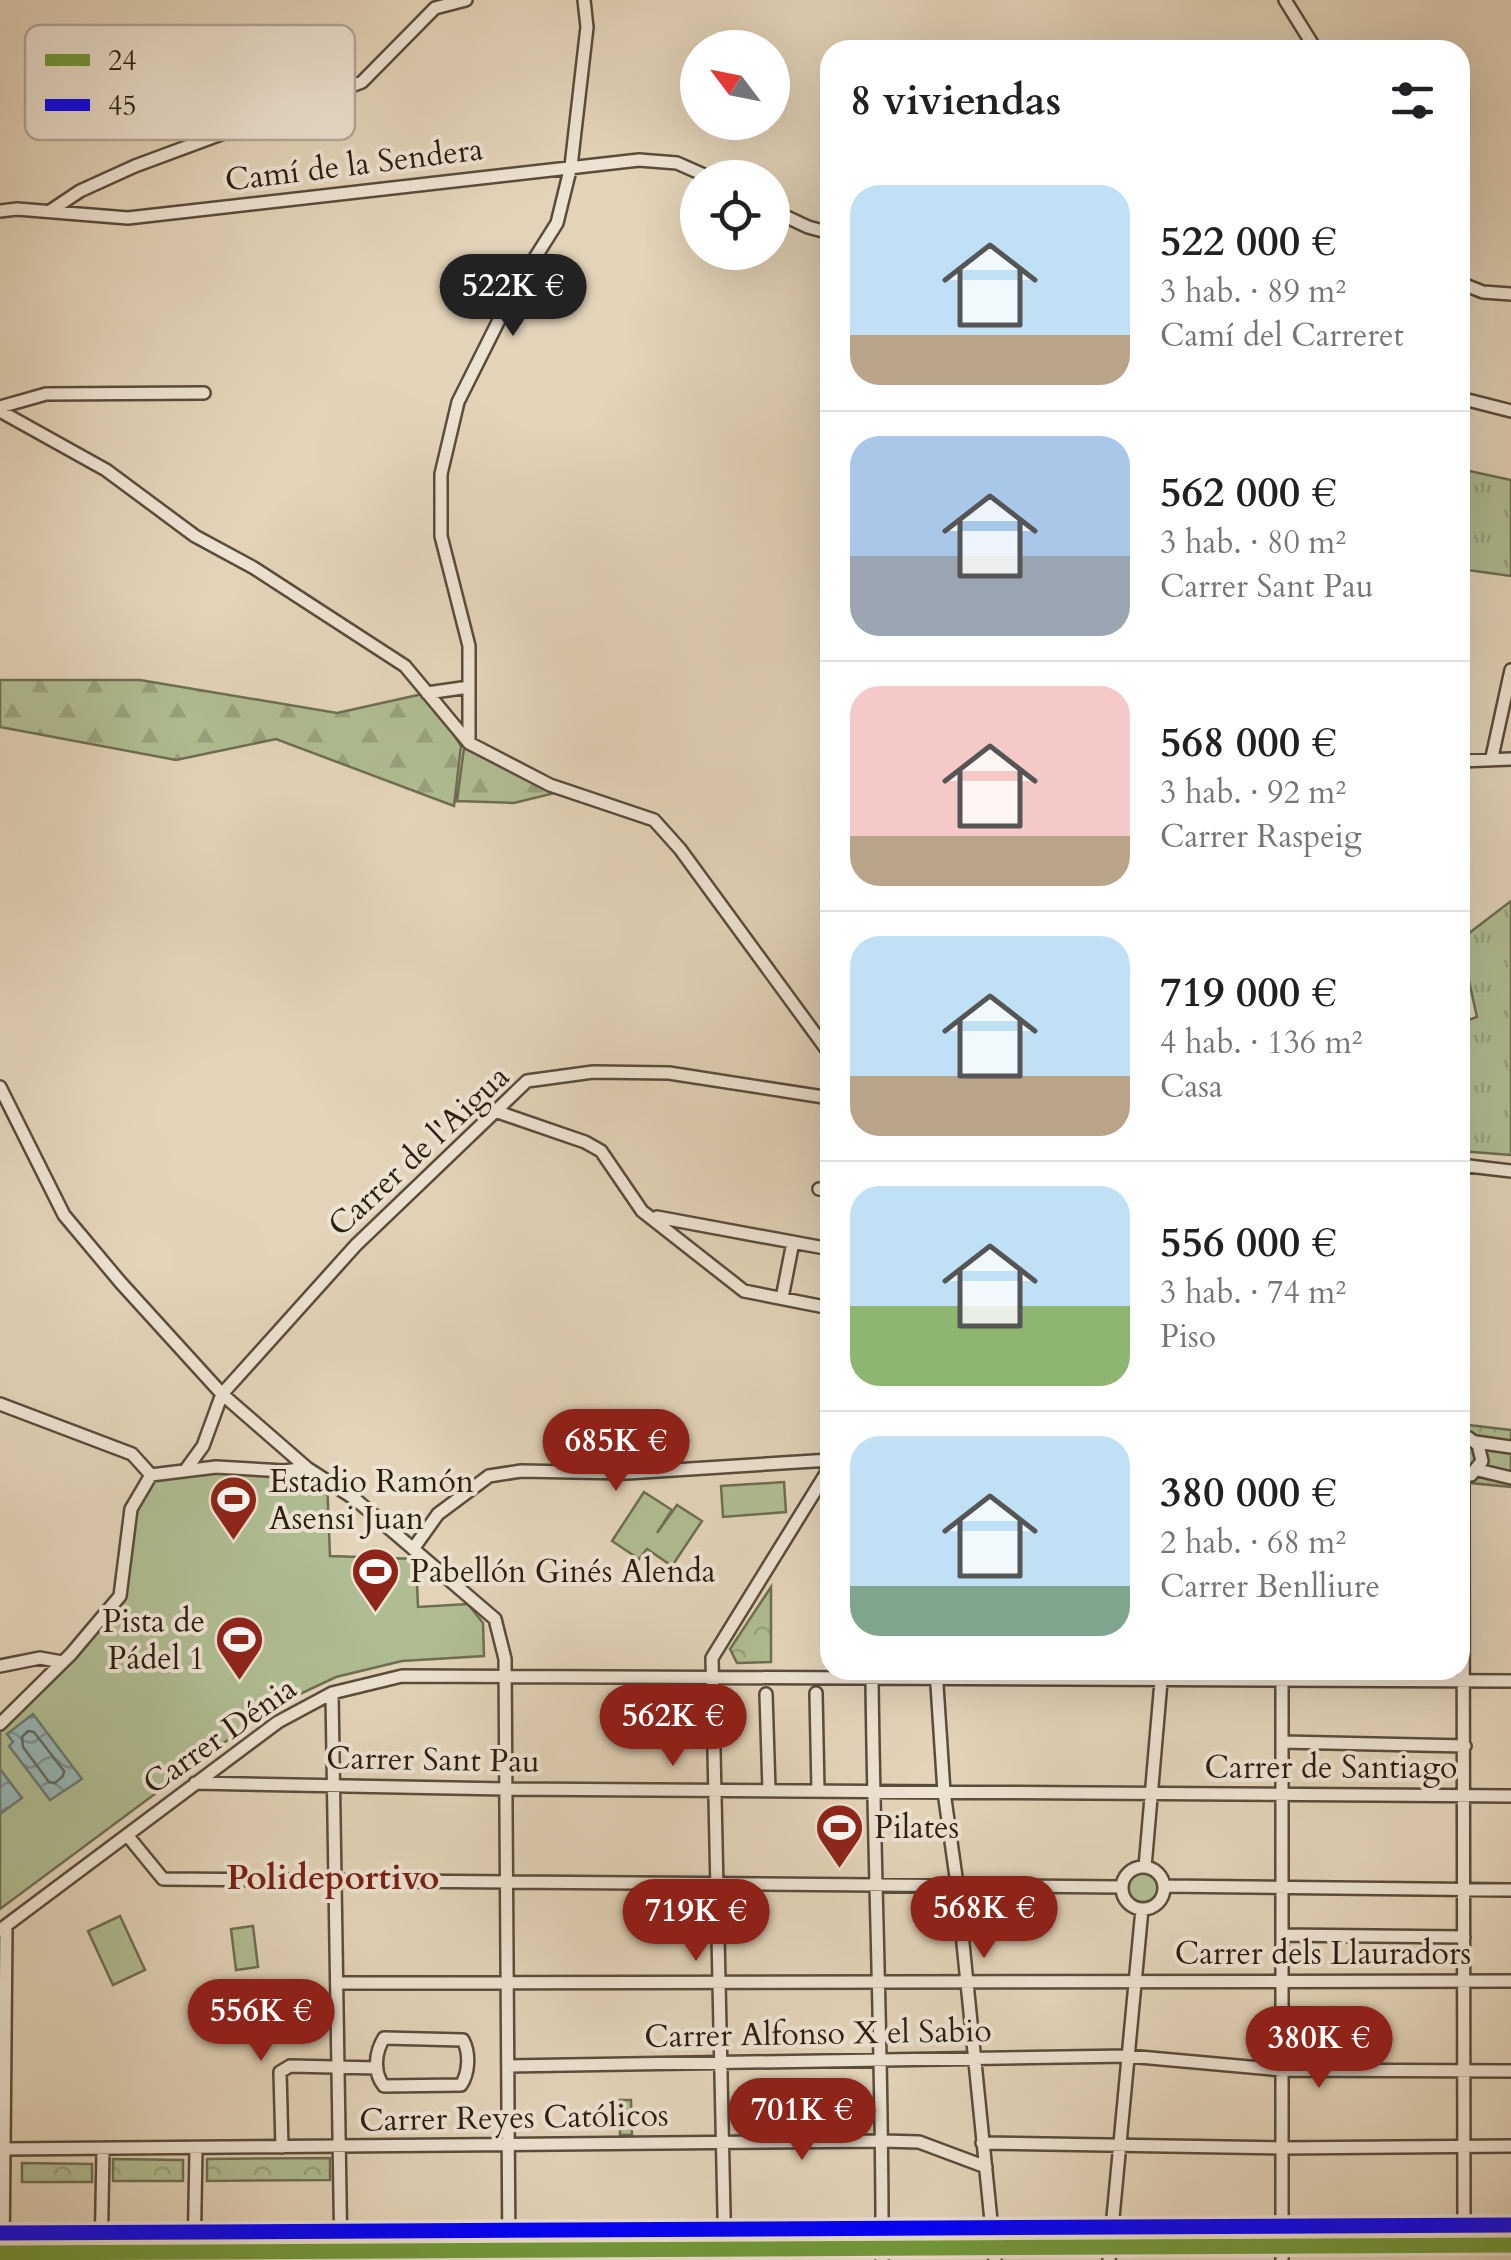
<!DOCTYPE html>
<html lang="es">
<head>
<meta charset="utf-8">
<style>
  :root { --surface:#fff; --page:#f2f2f2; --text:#202124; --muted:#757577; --line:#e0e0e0; --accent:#8f2418 }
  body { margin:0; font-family:Cardo,serif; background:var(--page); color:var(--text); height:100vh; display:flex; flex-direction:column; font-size:38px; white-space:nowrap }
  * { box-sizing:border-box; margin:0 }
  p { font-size:32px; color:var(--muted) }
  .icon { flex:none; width:55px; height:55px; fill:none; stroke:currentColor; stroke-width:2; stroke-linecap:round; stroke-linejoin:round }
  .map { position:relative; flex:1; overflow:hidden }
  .side { position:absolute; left:820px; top:40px; width:650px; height:1640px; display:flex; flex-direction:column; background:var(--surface); border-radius:30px; box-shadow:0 10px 40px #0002 }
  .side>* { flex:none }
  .needle { width:65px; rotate:302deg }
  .tools { position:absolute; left:680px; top:30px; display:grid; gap:20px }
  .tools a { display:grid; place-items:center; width:110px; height:110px; border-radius:50%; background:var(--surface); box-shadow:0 10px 40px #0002; font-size:50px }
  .price { position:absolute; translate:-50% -85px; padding:0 22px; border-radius:35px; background:var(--accent); color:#fff; font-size:32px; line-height:65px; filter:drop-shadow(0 2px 5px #0008) }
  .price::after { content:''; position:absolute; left:50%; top:60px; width:30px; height:22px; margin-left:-15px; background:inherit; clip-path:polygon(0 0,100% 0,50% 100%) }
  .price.current { background:#222; color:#fff }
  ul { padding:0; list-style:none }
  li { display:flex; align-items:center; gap:30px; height:250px; padding:0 30px }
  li+li { border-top:2px solid var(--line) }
  li span { display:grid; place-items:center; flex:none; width:280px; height:200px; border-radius:30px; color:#555 }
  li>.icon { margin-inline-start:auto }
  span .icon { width:120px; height:120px; fill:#fffc; stroke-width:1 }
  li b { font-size:42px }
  h2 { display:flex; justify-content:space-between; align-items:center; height:120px; padding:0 30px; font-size:42px }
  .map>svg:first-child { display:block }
  .grass { fill:url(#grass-tufts); stroke:#6e6e52; stroke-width:2.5 }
  .forest { fill:url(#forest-firs); stroke:#6e6e52; stroke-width:2.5 }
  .park { fill:url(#park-crowns); stroke:#6e6e52; stroke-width:2.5 }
  .garden { fill:#b0bd92; stroke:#6e6e52; stroke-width:2.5 }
  .water { fill:url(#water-waves); stroke:#6c7a73; stroke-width:2.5 }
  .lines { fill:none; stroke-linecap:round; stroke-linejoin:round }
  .shore { stroke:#616a62; stroke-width:2.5 }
  .minor-casing { stroke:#5a4c3b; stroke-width:16 }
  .major-casing { stroke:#2c1e11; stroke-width:19 }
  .minor { stroke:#ede3d2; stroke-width:11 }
  .major { stroke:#e2ba7c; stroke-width:14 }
  .bus-1-casing { stroke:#ede3d2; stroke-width:22 }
  .bus-2-casing { stroke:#ede3d2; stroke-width:22 }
  .bus-1 { stroke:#739b3b; stroke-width:15 }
  .bus-2 { stroke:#00f; stroke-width:15 }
  .labels { text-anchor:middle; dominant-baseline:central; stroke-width:8; stroke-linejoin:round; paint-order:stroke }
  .street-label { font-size:32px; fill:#2c1e11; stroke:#ede3d2 }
  .poi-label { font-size:32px; fill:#2c1e11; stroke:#ede3d2; text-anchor:start }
  .neighbourhood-label { font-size:35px; font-weight:bold; fill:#7a1f14; stroke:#ede3d2 }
  .key { fill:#ede3d2; stroke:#b3a898; stroke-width:2.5 }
  .key-label { font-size:28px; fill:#2c1e11 }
</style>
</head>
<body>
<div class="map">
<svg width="1511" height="2260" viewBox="0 0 1511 2260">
  <defs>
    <pattern id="grass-tufts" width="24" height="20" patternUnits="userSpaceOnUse" patternTransform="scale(2.5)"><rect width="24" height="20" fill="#b0bd92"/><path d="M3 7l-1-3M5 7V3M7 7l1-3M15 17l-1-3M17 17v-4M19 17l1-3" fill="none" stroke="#98a27d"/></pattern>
    <pattern id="forest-firs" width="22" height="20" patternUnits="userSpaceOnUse" patternTransform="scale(2.5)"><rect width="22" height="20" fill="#b0bd92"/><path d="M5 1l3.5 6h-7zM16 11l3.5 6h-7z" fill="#98a27d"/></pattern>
    <pattern id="park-crowns" width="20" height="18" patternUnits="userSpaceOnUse" patternTransform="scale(2.5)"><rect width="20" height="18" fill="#b0bd92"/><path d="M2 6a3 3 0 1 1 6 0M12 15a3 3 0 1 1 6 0" fill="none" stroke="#98a27d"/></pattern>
    <pattern id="water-waves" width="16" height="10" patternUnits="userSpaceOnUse" patternTransform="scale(2.5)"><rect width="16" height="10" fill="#96b7b4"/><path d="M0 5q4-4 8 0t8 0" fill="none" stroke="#7b9491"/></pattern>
  </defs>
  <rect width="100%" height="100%" fill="#e3d4b9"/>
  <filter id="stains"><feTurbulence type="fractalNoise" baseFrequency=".002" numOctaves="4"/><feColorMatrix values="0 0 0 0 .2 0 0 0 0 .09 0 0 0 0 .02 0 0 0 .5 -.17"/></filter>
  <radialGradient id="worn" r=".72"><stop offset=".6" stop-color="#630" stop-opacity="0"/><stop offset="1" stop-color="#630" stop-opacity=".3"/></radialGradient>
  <path class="grass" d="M1460 469 1511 480V576L1460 569Z
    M1511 901V1155L1460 1151V1023L1477 1017 1460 940Z
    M620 2100H631L632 2135H620Z"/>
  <path class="forest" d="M0 680H140L337 713 427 693 461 746 454 806 276 739 176 760 0 727Z
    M464 748 559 792 514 803 457 801Z"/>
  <path class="park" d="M1460 1424 1511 1430V1487L1460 1482Z
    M771 1587V1662L737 1663 730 1649Z
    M330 2158V2180L207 2181V2159Z
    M113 2159 183 2160V2181H113Z
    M22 2163 92 2164V2182H22Z"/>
  <path class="garden" d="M307 1468 327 1480 330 1556 416 1559 418 1607 468 1604 483 1623 484 1656 402 1661 336 1677 272 1707 0 1909V1724L120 1596 131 1509 151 1475Z
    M784 1482 786 1512 723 1517 721 1486Z
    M644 1492 672 1510 657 1533 677 1505 702 1521 672 1566 647 1549 639 1559 612 1541Z
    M1128 1887a15 15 0 1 1 30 0a15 15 0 1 1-30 0Z
    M120 1916 145 1970 113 1985 88 1931Z
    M253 1926 258 1967 236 1970 231 1929Z"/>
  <path class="water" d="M33 1714 82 1779 50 1800 9 1746 13 1742 7 1734Z
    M0 1769 22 1798 0 1814Z"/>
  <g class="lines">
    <path class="shore" d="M28 1731 34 1732 64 1771 63 1776 55 1783 49 1782 23 1747 22 1737Z"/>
    <defs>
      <path id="minor" d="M584 0 587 27 571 166 557 223 511 296 458 402 441 474V536L469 646V743L550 785 654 820 680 849 830 1054
        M1285 0 1316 50
        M772 210 808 227 830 233
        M0 211 17 209 128 218 639 160 677 163 711 178
        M50 211 80 191 135 166 362 82 435 8 466 0
        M1460 283 1483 292 1511 294
        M1460 398 1511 411
        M0 407 46 394 204 393
        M0 411 106 470 195 536 254 568 405 666 469 743
        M427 693 469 687
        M1492 757 1511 670
        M1460 761 1511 759
        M0 1087 64 1215 121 1283 222 1394 307 1468 355 1499 495 1619 505 1659 509 2260
        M495 1111 585 1142 601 1151 642 1211 744 1291 830 1308
        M1460 1165 1511 1171
        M1462 1166V1436
        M819 1189 830 1191
        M657 1217 830 1249
        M782 1298 793 1242
        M0 1404 132 1454 151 1475
        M1460 1437 1469 1438 1478 1445 1482 1461 1471 1475 1460 1476
        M1476 1442 1511 1447
        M187 1468 203 1446 222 1394 356 1245 527 1081 593 1072 669 1073 830 1098
        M1478 1470 1511 1478
        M1463 1477 1464 2245
        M413 1549 438 1514 489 1476 521 1471 627 1473 830 1460
        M0 1666 40 1658 62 1662
        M936 1670 944 1792 957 1884 995 2260
        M872 1679C874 1873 883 2067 882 2260
        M1282 1681V2260
        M332 1693 341 2260
        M816 1693 818 1791
        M766 1694 769 1790
        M0 1724 71 1654 120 1596 131 1509 151 1475 216 1467 284 1471 307 1468
        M1283 1742 1465 1746
        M195 1783 505 1789 1511 1796
        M127 1835 163 1879 1121 1887
        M1122 1888a21 21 0 1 1 42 0a21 21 0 1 1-42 0Z
        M1145 1867 1162 1670
        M1164 1886 1511 1890
        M0 1930 278 1722 332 1693 402 1676 1511 1681
        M1283 1935 1464 1937
        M339 1983 1511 1981
        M384 2038 463 2040C470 2053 469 2073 461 2085L384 2086C373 2073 375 2052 384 2038Z
        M508 2066 1128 2056 1282 2070 1511 2071
        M982 2143 1281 2148 1511 2146
        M282 2147 280 2072 290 2066 377 2068
        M5 2149 882 2141 919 2142 986 2167
        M3 2260 6 1926
        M101 2260 103 2149
        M194 2260 196 2149
        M725 2260 712 1658 830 1467
        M1109 2260 1142 1909"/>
      <path id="major" d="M0 2253 1511 2245"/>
    </defs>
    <use href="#minor" class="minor-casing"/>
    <use href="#major" class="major-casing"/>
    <use href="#minor" class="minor"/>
    <use href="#major" class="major"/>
    <defs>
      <path id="bus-1" d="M0 2253 1511 2245"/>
      <path id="bus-2" d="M0 2233 1511 2225"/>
    </defs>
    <use href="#bus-1" class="bus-1-casing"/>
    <use href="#bus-2" class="bus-2-casing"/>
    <use href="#bus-1" class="bus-1"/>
    <use href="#bus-2" class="bus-2"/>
  </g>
  <defs>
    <symbol id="stadium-pin" viewBox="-11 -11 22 30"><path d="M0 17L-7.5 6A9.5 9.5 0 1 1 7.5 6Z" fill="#8f2418" stroke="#ede3d2"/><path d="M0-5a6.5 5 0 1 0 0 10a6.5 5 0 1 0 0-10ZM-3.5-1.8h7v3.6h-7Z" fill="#fff"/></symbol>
  </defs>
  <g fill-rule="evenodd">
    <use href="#stadium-pin" x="206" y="1472" width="55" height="75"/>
    <use href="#stadium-pin" x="348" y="1544" width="55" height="75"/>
    <use href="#stadium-pin" x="212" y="1612" width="55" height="75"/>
    <use href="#stadium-pin" x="812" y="1800" width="55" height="75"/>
  </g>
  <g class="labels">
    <g class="street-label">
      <text transform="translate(354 165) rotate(-7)">Camí de la Sendera</text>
      <text transform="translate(419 1151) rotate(-43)">Carrer de l'Aigua</text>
      <text transform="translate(220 1736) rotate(-35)">Carrer Dénia</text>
      <text transform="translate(433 1760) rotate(1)">Carrer Sant Pau</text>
      <text x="1331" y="1768">Carrer de Santiago</text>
      <text x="1323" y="1954">Carrer dels Llauradors</text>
      <text transform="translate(818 2034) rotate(-1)">Carrer Alfonso X el Sabio</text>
      <text transform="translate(514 2118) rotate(-1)">Carrer Reyes Católicos</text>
    </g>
    <g class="poi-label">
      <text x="269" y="1482">Estadio Ramón<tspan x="269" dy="37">Asensi Juan</tspan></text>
      <text x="410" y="1572">Pabellón Ginés Alenda</text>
      <text x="205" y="1622" text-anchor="end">Pista de<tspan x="205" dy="37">Pádel 1</tspan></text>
      <text x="874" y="1828">Pilates</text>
    </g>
    <g class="neighbourhood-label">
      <text x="333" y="1878">Polideportivo</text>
    </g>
  </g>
  <rect x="25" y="25" width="330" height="115" rx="15" class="key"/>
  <rect x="45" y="54" width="45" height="12" fill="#739b3b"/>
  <rect x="45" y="99" width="45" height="12" fill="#00f"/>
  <g class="key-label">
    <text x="108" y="70">24</text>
    <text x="108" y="115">45</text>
  </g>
  <rect width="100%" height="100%" filter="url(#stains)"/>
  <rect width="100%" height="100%" fill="url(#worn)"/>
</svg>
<div class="tools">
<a><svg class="needle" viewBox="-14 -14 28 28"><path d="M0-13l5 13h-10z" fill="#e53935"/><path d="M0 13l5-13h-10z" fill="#757577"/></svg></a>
<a><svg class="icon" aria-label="locate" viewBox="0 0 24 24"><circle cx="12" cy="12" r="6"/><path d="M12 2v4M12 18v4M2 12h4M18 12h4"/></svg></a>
</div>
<b class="price current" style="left:513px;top:339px">522K €</b>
<b class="price" style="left:616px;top:1494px">685K €</b>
<b class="price" style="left:673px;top:1769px">562K €</b>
<b class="price" style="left:984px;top:1961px">568K €</b>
<b class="price" style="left:696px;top:1964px">719K €</b>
<b class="price" style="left:261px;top:2064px">556K €</b>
<b class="price" style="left:1319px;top:2091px">380K €</b>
<b class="price" style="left:802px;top:2163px">701K €</b>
<section class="side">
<h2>8 viviendas<svg class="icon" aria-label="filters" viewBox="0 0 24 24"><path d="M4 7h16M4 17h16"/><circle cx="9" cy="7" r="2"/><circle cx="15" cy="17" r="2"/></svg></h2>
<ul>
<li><span style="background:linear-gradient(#bfe0f5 75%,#b9a48a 0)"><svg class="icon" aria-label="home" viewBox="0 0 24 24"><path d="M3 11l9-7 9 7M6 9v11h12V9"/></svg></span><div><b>522 000 €</b><p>3 hab. · 89 m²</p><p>Camí del Carreret</p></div></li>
<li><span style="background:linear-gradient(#a9c7e8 60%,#9aa5b1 0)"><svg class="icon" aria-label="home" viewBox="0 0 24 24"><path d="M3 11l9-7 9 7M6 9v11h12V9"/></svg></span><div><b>562 000 €</b><p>3 hab. · 80 m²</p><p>Carrer Sant Pau</p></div></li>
<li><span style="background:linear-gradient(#f6c9c9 75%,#b9a48a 0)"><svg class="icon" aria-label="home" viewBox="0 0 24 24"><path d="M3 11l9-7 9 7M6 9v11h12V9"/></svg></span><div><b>568 000 €</b><p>3 hab. · 92 m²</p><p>Carrer Raspeig</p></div></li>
<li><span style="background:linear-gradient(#bfe0f5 70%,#b9a48a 0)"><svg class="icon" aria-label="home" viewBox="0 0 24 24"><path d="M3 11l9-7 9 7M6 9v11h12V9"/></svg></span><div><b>719 000 €</b><p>4 hab. · 136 m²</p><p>Casa</p></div></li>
<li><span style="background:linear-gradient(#bfe0f5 60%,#8fb573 0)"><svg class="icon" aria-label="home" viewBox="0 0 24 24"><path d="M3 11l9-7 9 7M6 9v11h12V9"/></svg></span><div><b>556 000 €</b><p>3 hab. · 74 m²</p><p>Piso</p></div></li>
<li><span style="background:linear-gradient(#bfe0f5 75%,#7fa58c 0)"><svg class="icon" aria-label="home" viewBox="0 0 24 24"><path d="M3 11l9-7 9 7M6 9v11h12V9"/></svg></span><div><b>380 000 €</b><p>2 hab. · 68 m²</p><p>Carrer Benlliure</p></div></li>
</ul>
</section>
</div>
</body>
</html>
